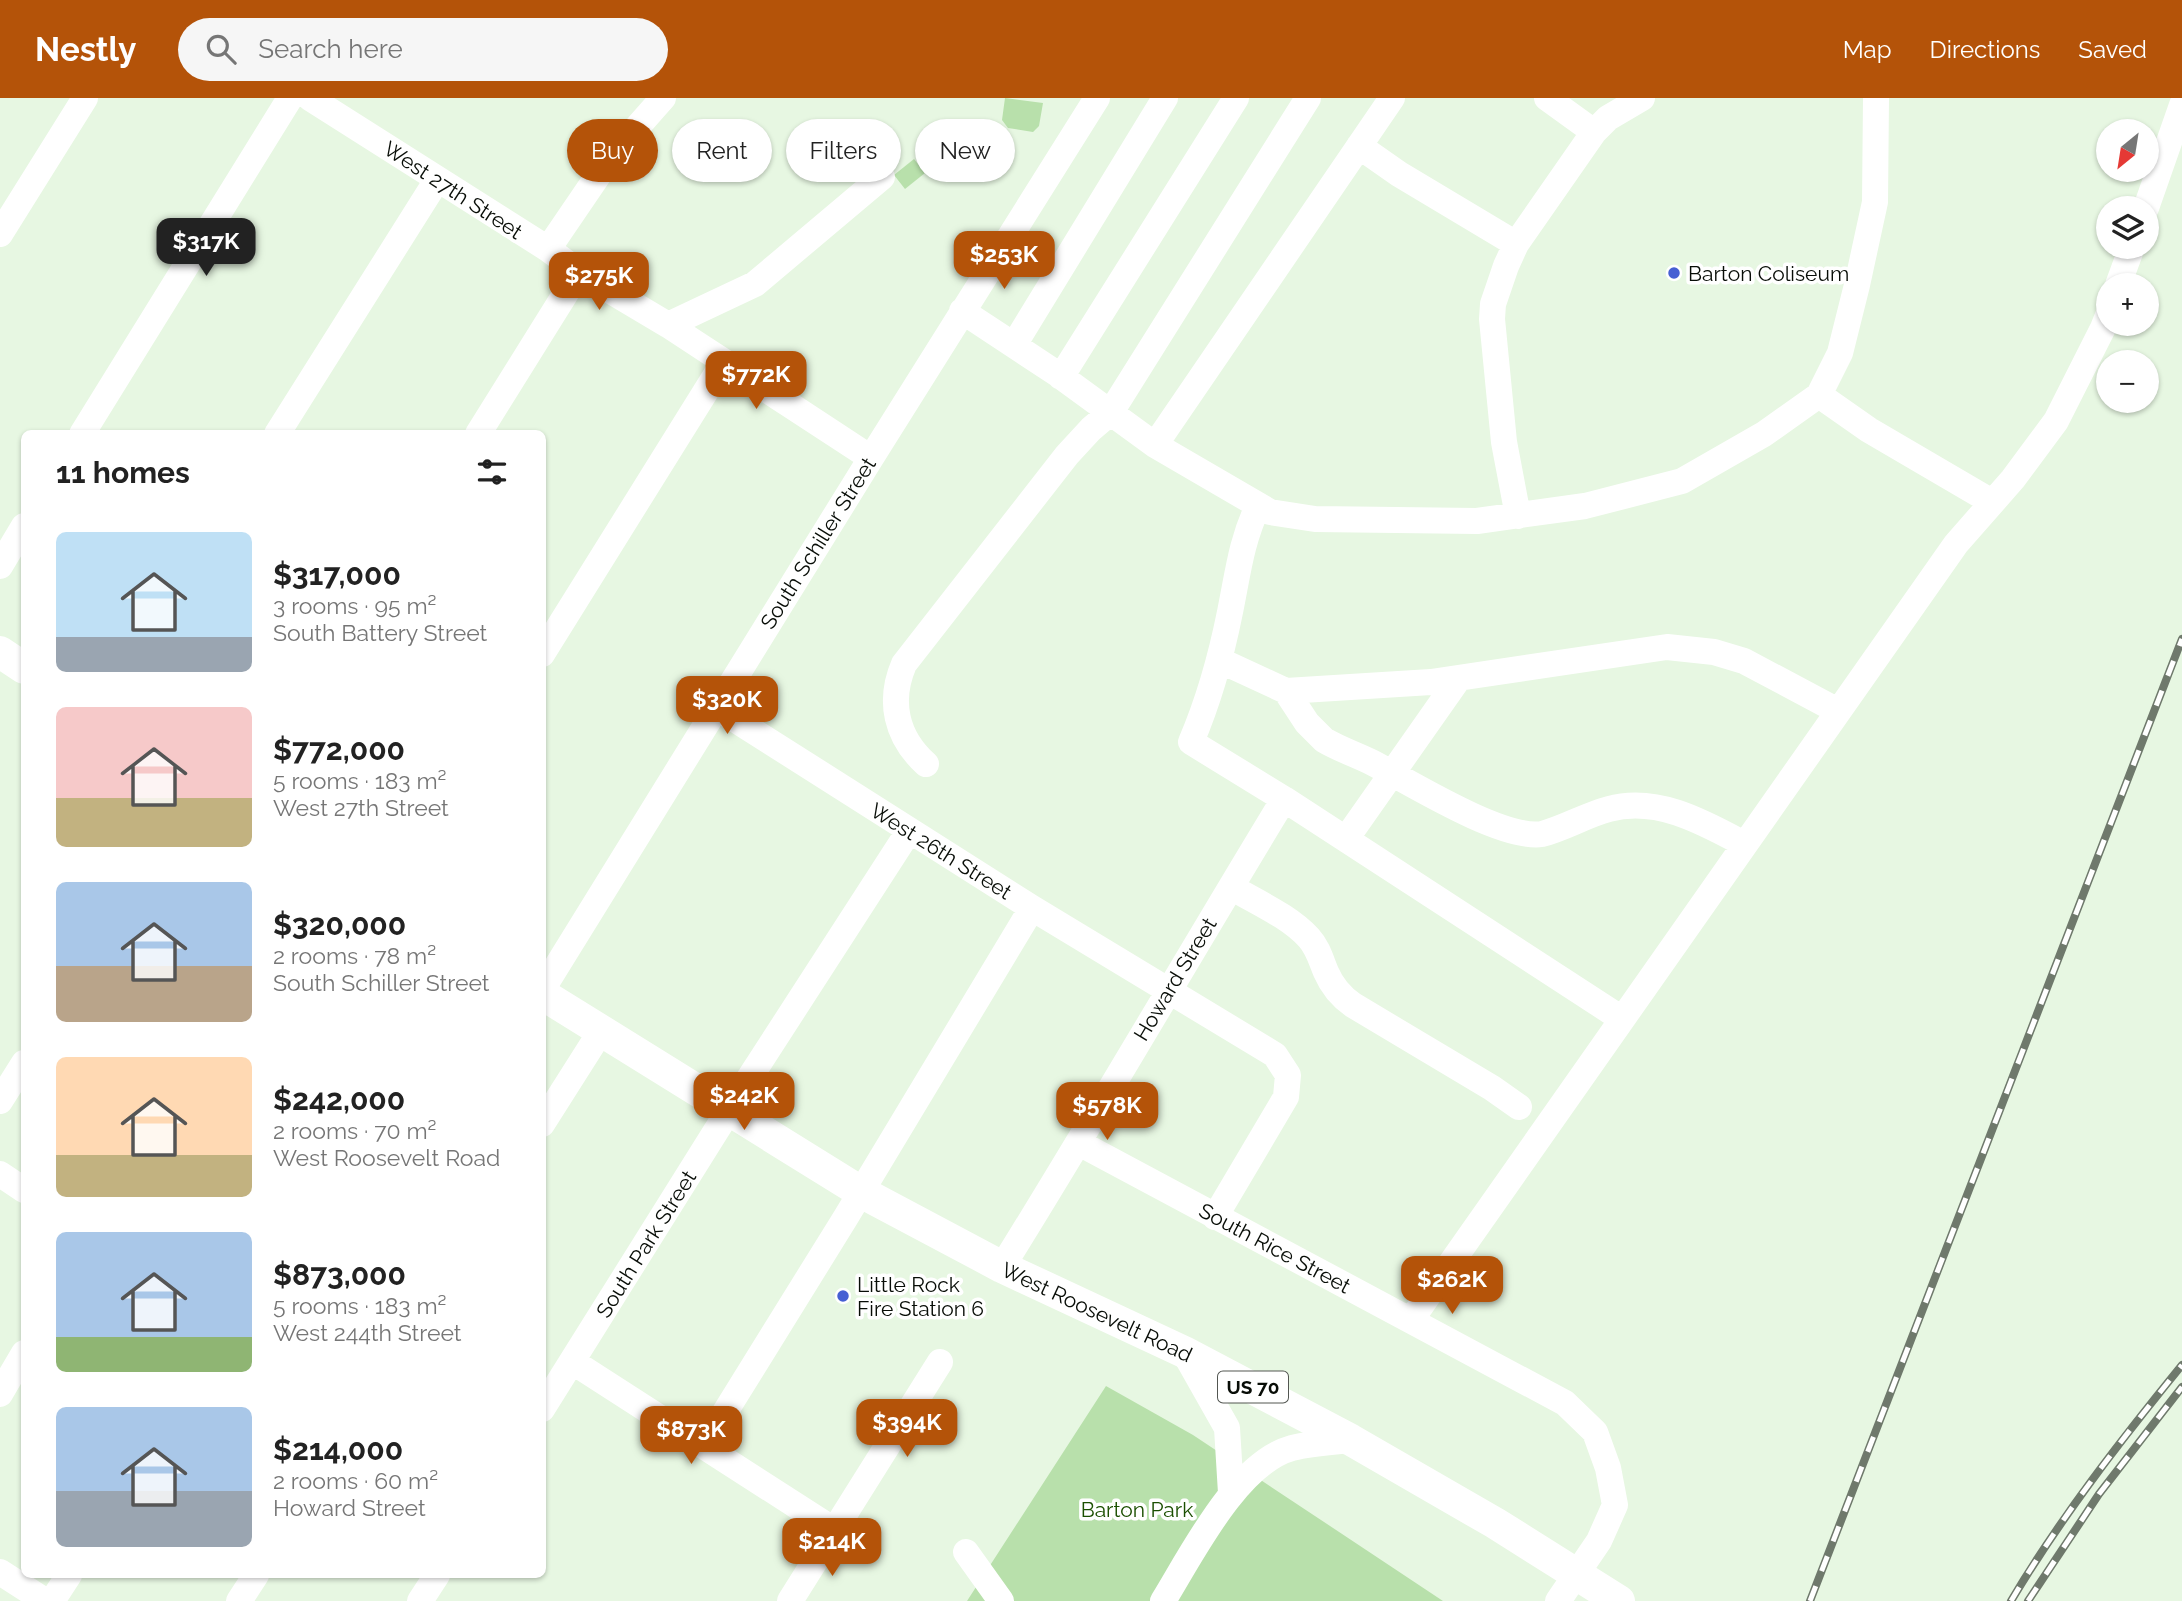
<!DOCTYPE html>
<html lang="en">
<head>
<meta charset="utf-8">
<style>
  :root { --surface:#fff; --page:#f6f6f6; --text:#222; --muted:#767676; --accent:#b45309 }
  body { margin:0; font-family:Raleway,sans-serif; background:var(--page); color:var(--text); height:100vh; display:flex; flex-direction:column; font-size:26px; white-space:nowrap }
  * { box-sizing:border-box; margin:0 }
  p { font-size:23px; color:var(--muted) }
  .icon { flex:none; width:38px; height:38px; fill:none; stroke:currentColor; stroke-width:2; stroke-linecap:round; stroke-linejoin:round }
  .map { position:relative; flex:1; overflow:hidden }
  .sheet { position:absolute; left:21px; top:332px; width:525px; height:1148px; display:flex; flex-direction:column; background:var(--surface); border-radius:10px; box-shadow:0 2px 5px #0004 }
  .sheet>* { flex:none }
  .hud { position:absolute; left:567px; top:21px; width:665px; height:63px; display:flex; gap:14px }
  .needle { width:46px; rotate:210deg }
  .tools { position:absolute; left:2096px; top:21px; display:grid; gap:14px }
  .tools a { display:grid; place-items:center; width:63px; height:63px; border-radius:50%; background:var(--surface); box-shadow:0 2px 5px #0004; font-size:35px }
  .price { position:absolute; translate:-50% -60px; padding:0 16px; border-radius:14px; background:var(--accent); color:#fff; font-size:23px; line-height:46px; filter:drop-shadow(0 2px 4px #0008) }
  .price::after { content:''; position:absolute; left:50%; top:42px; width:21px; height:16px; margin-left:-10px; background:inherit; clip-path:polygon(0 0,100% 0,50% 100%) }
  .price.active { background:#222; color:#fff }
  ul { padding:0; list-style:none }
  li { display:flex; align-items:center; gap:21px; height:175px; padding:0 35px }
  li span { display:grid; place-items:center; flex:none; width:196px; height:140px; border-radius:10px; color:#555 }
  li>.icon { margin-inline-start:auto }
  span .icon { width:84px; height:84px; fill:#fffc; stroke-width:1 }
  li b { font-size:30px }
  h2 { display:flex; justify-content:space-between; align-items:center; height:84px; padding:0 35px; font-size:30px }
  .pill { padding:0 24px; border-radius:32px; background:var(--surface); box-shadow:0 2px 5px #0004; font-size:24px; line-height:63px }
  .pill.active { background:var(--accent); color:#fff }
  header { display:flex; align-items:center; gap:42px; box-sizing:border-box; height:98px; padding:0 35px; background:var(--accent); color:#fff }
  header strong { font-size:33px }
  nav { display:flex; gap:38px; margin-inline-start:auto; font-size:24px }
  .search { width:490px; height:63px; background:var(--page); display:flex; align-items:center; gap:18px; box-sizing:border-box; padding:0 24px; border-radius:38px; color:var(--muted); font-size:26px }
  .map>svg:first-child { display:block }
  .green { fill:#b8e0ab }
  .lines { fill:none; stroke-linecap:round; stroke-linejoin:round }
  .minor { stroke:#fff; stroke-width:26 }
  .major { stroke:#fff; stroke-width:32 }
  .rail-casing { stroke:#6f796c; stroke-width:8 }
  .rail { stroke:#fff; stroke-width:5; stroke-dasharray:16; stroke-linecap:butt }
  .poi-dot { fill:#465fd3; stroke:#fff; stroke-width:2.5 }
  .labels { text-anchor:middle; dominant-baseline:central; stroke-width:7; stroke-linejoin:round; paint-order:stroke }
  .shield { fill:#fff; stroke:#525651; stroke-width:2 }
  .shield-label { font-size:19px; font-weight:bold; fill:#080d07 }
  .street-label { font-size:21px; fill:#080d07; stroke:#fff }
  .poi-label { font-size:21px; fill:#080d07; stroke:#fff; text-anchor:start }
  .park-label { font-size:21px; fill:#1b4f01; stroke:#fff }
</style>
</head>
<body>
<header>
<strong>Nestly</strong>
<div class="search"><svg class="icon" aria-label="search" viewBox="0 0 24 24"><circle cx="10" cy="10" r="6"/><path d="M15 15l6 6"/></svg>Search here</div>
<nav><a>Map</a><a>Directions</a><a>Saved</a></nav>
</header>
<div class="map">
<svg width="2182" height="1503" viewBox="0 0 2182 1503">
  <rect width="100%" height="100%" fill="#e7f7e2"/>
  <path class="green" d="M1005 0 1043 5 1039 28 1033 34 1008 30 1002 22Z
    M914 61 925 75 905 91 894 77Z
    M1106 1288 1193 1337 1443 1503H967Z"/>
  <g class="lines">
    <path class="minor" d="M310 0 548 151 579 174 668 227 755 186 882 79
      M1547 0 1594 34
      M1359 48 1399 76 1516 146
      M2146 110 2182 7
      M0 136 85 0
      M548 151 610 60 663 0
      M2118 187 2132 149
      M962 213 1059 277 1155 347 1270 414 1315 421 1477 423 1585 408 1682 383 1764 336 1819 297 1840 255 1857 187 1875 104 1876 0
      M668 227 871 360
      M1014 247 1165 0
      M1061 279 1236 0
      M1819 297 1869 332 1992 404
      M82 336 290 0
      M277 336 437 82
      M478 336 579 174
      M1155 347 1392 0
      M1258 408C1241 444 1238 475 1230 514 1221 559 1209 602 1191 644L1284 701 1622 921
      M1518 418 1504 344 1492 221 1493 206 1506 168 1516 146 1594 34 1608 20 1642 0
      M0 468 24 428
      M542 556 724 264
      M1219 562 1286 593 1307 625 1324 642C1339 651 1357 657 1373 665 1411 685 1502 742 1542 736 1565 730 1586 717 1609 711 1657 698 1703 724 1744 746
      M1286 593 1431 584 1667 549 1714 554 1744 563 1838 613
      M717 610 1032 810 1275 957 1288 977 1286 999 1215 1119
      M926 666C896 639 888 603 904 566L1067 357 1091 331 1111 314 1308 0
      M1346 741 1459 580
      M1231 789C1256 804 1289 818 1309 840 1318 850 1321 862 1326 874 1332 888 1340 898 1353 907L1492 990 1519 1009
      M542 892 871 360 1097 0
      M0 1003 24 965
      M542 1026 601 933
      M1079 1045 1565 1305 1595 1334 1608 1370 1615 1407 1599 1443 1558 1503
      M0 1076 24 1092
      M1002 1169C1098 1015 1189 857 1284 701
      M1411 1222 1956 446 2013 381 2056 323 2103 230 2109 215
      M1184 1254 1227 1330 1231 1395
      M573 1264 834 1432
      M0 1296 24 1255
      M542 1311 741 993 909 733
      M704 1348 846 1119 1032 810
      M966 1454 1001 1503
      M0 1474 45 1503
      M52 1503 69 1477
      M239 1503 256 1477
      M420 1503 437 1477
      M790 1503 940 1264
      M1163 1503C1192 1456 1237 1365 1292 1350 1311 1345 1332 1344 1351 1342"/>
    <path class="major" d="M0 554 24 570
      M542 896 861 1094 1002 1169 1184 1254 1351 1342 1495 1425 1619 1503"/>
    <defs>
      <path id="rail" d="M1810 1503 2182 541
        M2011 1503C2061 1419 2121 1342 2182 1267
        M2028 1503 2099 1396 2182 1289"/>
    </defs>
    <use href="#rail" class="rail-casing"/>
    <use href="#rail" class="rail"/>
  </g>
  <g class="poi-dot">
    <circle cx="1674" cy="175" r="7"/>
    <circle cx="843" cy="1198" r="7"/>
  </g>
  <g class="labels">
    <rect class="shield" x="1218" y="1273.5" width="70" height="31" rx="5"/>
    <g class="shield-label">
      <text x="1253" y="1289">US 70</text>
    </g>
    <g class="street-label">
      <text transform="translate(453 92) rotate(33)">West 27th Street</text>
      <text transform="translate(818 445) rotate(-58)">South Schiller Street</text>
      <text transform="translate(941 753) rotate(32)">West 26th Street</text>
      <text transform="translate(1175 881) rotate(-59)">Howard Street</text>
      <text transform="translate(646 1146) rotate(-58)">South Park Street</text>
      <text transform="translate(1275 1150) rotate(28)">South Rice Street</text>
      <text transform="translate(1097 1214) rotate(25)">West Roosevelt Road</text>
    </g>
    <g class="poi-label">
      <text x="1688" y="175">Barton Coliseum</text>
      <text x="857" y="1186">Little Rock<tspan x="857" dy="24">Fire Station 6</tspan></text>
    </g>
    <g class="park-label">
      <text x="1137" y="1411">Barton Park</text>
    </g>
  </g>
</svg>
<div class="tools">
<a><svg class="needle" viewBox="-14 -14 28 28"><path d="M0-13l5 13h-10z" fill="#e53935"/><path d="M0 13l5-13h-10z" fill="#767676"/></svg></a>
<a><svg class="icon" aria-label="layers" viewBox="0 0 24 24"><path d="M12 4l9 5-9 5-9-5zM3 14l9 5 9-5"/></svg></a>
<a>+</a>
<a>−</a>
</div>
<b class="price active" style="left:206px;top:180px">$317K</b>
<b class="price" style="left:1004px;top:193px">$253K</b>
<b class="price" style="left:599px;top:214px">$275K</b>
<b class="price" style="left:756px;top:313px">$772K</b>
<b class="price" style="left:727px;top:638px">$320K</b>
<b class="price" style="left:744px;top:1034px">$242K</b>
<b class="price" style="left:1107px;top:1044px">$578K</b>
<b class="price" style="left:1452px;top:1218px">$262K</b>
<b class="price" style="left:907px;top:1361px">$394K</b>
<b class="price" style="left:691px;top:1368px">$873K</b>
<b class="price" style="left:832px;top:1480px">$214K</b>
<div class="hud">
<a class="pill active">Buy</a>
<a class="pill">Rent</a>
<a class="pill">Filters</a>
<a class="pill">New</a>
</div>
<section class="sheet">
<h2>11 homes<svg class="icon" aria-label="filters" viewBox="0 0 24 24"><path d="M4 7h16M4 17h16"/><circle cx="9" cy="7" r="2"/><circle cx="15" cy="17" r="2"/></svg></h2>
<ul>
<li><span style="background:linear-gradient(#bfe0f5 75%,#9aa5b1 0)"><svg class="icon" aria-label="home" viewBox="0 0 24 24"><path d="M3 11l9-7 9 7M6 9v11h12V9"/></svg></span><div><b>$317,000</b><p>3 rooms · 95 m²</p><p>South Battery Street</p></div></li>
<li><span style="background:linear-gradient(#f6c9c9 65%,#c2b280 0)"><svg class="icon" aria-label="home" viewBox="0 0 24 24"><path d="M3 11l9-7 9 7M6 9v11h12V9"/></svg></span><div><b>$772,000</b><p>5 rooms · 183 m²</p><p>West 27th Street</p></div></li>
<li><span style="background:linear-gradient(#a9c7e8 60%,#b9a48a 0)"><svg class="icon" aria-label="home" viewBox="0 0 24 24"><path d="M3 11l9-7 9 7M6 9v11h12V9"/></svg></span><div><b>$320,000</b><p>2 rooms · 78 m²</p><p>South Schiller Street</p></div></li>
<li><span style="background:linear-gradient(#ffd9b3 70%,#c2b280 0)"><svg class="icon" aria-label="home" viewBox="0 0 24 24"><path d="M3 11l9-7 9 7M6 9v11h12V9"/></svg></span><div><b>$242,000</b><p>2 rooms · 70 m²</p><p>West Roosevelt Road</p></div></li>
<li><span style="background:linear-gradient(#a9c7e8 75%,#8fb573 0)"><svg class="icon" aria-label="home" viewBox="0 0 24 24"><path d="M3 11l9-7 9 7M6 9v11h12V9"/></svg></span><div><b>$873,000</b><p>5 rooms · 183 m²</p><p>West 244th Street</p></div></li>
<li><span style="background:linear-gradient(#a9c7e8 60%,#9aa5b1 0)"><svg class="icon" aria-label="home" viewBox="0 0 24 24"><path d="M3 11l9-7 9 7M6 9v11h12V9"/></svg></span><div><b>$214,000</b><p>2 rooms · 60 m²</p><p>Howard Street</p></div></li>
</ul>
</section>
</div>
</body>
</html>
